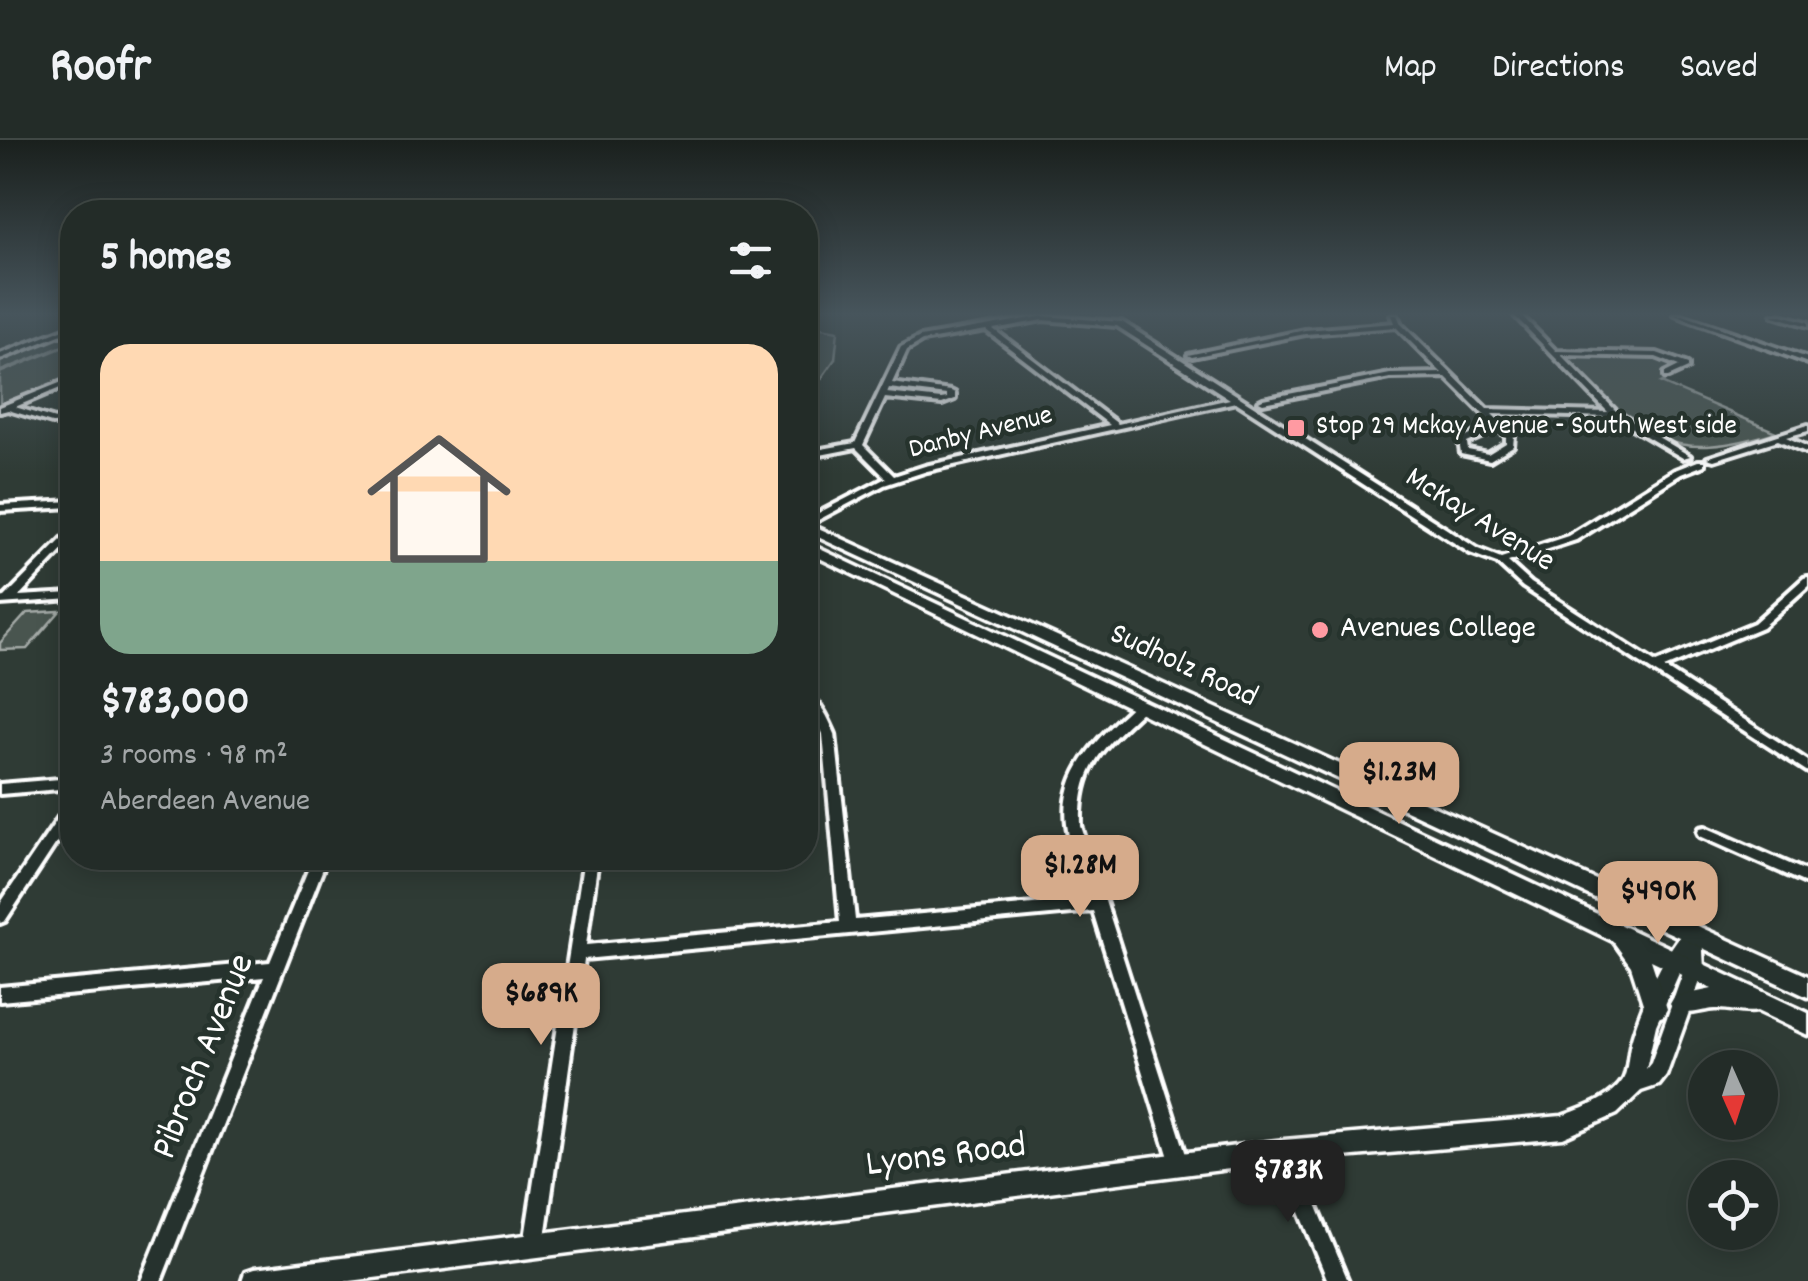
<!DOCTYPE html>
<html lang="en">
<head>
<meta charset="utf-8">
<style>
  :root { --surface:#232c28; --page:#2b3430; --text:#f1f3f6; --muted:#a3a7a8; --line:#404845; --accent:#d6ab8b }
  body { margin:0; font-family:Dekko,sans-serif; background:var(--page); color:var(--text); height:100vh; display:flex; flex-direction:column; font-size:38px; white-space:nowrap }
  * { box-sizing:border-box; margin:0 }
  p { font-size:32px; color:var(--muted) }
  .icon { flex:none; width:55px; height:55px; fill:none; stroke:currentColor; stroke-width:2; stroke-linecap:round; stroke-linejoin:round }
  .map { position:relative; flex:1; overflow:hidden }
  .side { position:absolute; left:60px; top:60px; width:758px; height:670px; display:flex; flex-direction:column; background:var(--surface); border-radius:40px; box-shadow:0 5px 25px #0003,0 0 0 2px var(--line) }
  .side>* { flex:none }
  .needle { width:65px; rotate:177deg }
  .controls { position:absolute; left:1688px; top:910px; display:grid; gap:20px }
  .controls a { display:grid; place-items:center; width:90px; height:90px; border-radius:50%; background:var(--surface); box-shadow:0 5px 25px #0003,0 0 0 2px var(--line); font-size:50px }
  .price { position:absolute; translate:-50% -85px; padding:0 22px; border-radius:20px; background:var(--accent); color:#111; font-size:32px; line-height:65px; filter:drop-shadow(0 2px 5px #0008) }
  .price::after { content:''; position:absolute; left:50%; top:60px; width:30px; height:22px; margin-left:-15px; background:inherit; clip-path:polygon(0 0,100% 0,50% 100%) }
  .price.active { background:#222; color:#fff }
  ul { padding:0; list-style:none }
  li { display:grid; align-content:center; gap:20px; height:530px; padding:0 40px }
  li span { display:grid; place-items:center; height:310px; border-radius:30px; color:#555 }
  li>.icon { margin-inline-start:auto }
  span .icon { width:180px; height:180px; fill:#fffc; stroke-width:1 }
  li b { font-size:42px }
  h2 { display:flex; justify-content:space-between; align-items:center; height:120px; padding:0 40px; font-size:42px }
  header { display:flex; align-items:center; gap:60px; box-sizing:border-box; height:140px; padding:0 50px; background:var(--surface); border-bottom:2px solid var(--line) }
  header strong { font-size:48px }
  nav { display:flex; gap:55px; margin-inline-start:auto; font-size:35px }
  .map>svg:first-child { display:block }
  .green { fill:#4a544f; stroke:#a4aaa7; stroke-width:2.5 }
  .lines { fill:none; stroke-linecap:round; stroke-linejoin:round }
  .stream { stroke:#a9afac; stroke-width:4 }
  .minor-casing { stroke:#fff; stroke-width:8 }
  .tertiary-casing { stroke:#fff; stroke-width:7 }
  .secondary-casing { stroke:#fff; stroke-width:7 }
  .minor { fill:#26332d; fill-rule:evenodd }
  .tertiary { fill:#26332d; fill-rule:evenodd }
  .secondary { fill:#26332d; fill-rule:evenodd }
  .poi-dot { fill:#ff9aa2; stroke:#26332d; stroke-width:4 }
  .labels { text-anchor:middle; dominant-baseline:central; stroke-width:9; stroke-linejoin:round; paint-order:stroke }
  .far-poi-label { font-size:28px; fill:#fff; stroke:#26332d; text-anchor:start }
  .far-street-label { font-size:28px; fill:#fff; stroke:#26332d }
  .street-label { font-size:32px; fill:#fff; stroke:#26332d }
  .poi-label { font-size:32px; fill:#fff; stroke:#26332d; text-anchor:start }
  .near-street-label { font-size:38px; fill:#fff; stroke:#26332d }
</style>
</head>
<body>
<header>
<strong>Roofr</strong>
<nav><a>Map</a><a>Directions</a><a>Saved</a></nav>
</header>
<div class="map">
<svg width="1808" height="1141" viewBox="0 0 1808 1141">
  <rect width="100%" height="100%" fill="#2f3b35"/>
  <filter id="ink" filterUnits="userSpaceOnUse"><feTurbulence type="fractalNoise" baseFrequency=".01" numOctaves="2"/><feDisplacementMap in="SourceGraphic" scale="20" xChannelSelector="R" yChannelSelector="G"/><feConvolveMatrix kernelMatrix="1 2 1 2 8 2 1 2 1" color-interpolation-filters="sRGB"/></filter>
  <g filter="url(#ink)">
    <path class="green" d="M805 185 838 191 835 219 805 262Z
      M72 191V238L0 268V219Z
      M1561 216 1666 219 1676 224 1671 229 1680 233 1661 243 1776 292C1661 328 1640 292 1561 216Z
      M60 471 27 509 0 510V503L27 473Z"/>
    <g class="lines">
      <path class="stream" d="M0 232 72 203"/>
      <defs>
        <path id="minor" d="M1391 175H1397L1401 184 1487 269 1608 272 1514 175H1521L1556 211 1657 213 1688 224V228L1668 237H1665V233L1679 226 1656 217 1561 215 1618 273 1690 316 1683 318 1613 277 1492 274 1514 296 1513 306 1490 320 1461 314 1459 300 1494 285 1446 237 1390 238 1263 263 1259 261 1263 259 1390 234 1442 233 1396 187 1305 194 1192 217 1188 215 1305 190 1394 183ZM1498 289 1506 297V303L1488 314 1468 310 1467 303Z
          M1675 175H1683L1808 218V223Z
          M1773 175H1782L1808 182V186L1774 176Z
          M1043 176 1122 182 1478 409 1501 418 1568 396 1675 330 1698 321H1704V325L1681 334 1576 400 1508 422 1531 443 1656 523 1754 483 1804 438 1808 437V446L1762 487 1664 528 1808 621V632L1523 447 1497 423 1470 413 1236 262 927 331 884 345 805 387V380L886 338 856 308 805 318V312L855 303 901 207 920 197ZM1043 180 1117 186 1230 259 1118 284 993 189ZM986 190 1110 285 925 326 894 336 863 305 885 258 942 264 955 259V253L951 251 892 243 907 210 922 201ZM889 248 947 255V258L941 259 887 253Z
          M72 186V190L0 219V214Z
          M72 238V243L15 267 72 284V289L8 270 0 272V267Z
          M1808 285V291L1786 297 1808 307V313L1778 300 1714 320 1707 318Z
          M72 361V367L0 371V365Z
          M72 392V400L19 456 72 453V459L0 464V458L5 457 68 393Z
          M805 552C821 561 828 578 835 594L855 780 1089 759C1082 735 1070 709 1067 684 1060 630 1101 595 1137 562H1145L1147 565 1145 568C1104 607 1079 625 1081 686L1189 1024 1187 1031 1180 1033 1173 1031 1171 1024 1093 771 584 819 544 1105 541 1112 534 1115 527 1112 524 1105 584 718H598L586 805 840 782 823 594 814 574 805 564Z
          M72 638V648L0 654V644Z
          M72 664V679L5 781 0 783V764L67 665Z
          M1705 687 1808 732V744L1700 696 1698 692 1700 688Z
          M313 718H327L161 1141H141L264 837 0 861V847L270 822Z
          M1284 1002 1291 1004 1348 1141H1328L1275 1011 1277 1004Z"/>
        <path id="tertiary" d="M1693 785 1700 787 1702 793 1704 830 1666 936 1659 945 1641 951 1617 974 1563 998 1284 1022 350 1141H242L245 1132 254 1129 1284 1000 1562 976C1583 968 1610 960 1623 940 1628 931 1628 913 1631 902 1638 875 1669 796 1693 785ZM1684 822V830L1651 923 1646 929 1656 885Z"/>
        <path id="secondary" d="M805 382 1808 836V857L805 391Z
          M805 402 1808 873V895L1757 871C1743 874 1730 868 1715 869 1701 870 1688 876 1674 871L1670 864 1674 857 1712 849 1651 820 1667 869 1663 876 1655 879 1647 876 1631 826 1613 801 805 411Z"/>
      </defs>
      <use href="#minor" class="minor-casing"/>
      <use href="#tertiary" class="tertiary-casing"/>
      <use href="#secondary" class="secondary-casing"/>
      <use href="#minor" class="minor"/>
      <use href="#tertiary" class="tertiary"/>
      <use href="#secondary" class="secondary"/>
    </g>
  </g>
  <linearGradient id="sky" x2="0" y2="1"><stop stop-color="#1a201d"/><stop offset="0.52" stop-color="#47555c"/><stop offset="1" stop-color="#47555c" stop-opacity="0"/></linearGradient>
  <rect width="1808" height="334" fill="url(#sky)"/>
  <g class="poi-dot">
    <rect x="1286" y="278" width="20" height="20" rx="5"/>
    <circle cx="1320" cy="490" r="10"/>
  </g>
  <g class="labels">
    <g class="far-poi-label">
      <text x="1316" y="288">Stop 29 Mckay Avenue - South West side</text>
    </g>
    <g class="far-street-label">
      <text transform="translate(981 294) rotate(-14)">Danby Avenue</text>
    </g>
    <g class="street-label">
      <text transform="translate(1479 381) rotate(32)">McKay Avenue</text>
      <text transform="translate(1183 527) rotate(25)">Sudholz Road</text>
    </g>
    <g class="poi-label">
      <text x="1340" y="490">Avenues College</text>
    </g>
    <g class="near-street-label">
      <text transform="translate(205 917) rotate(-68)">Pibroch Avenue</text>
      <text transform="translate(946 1017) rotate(-7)">Lyons Road</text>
    </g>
  </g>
</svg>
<div class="controls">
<a><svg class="needle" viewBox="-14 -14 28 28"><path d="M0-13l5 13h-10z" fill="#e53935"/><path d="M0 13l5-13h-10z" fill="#a3a7a8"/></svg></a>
<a><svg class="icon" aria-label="locate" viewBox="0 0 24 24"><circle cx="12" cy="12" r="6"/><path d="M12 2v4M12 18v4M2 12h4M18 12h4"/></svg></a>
</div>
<b class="price" style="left:1399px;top:687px">$1.23M</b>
<b class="price" style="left:1080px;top:780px">$1.28M</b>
<b class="price" style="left:1658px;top:806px">$490K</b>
<b class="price" style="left:541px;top:908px">$689K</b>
<b class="price active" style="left:1288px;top:1085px">$783K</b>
<section class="side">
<h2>5 homes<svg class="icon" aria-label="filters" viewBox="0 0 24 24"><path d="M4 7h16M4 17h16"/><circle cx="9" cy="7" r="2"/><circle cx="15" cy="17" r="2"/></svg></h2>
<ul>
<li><span style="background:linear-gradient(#ffd9b3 70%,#7fa58c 0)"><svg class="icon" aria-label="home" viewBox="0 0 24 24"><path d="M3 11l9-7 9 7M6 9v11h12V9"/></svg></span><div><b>$783,000</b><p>3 rooms · 98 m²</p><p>Aberdeen Avenue</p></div></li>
</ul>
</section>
</div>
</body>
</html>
